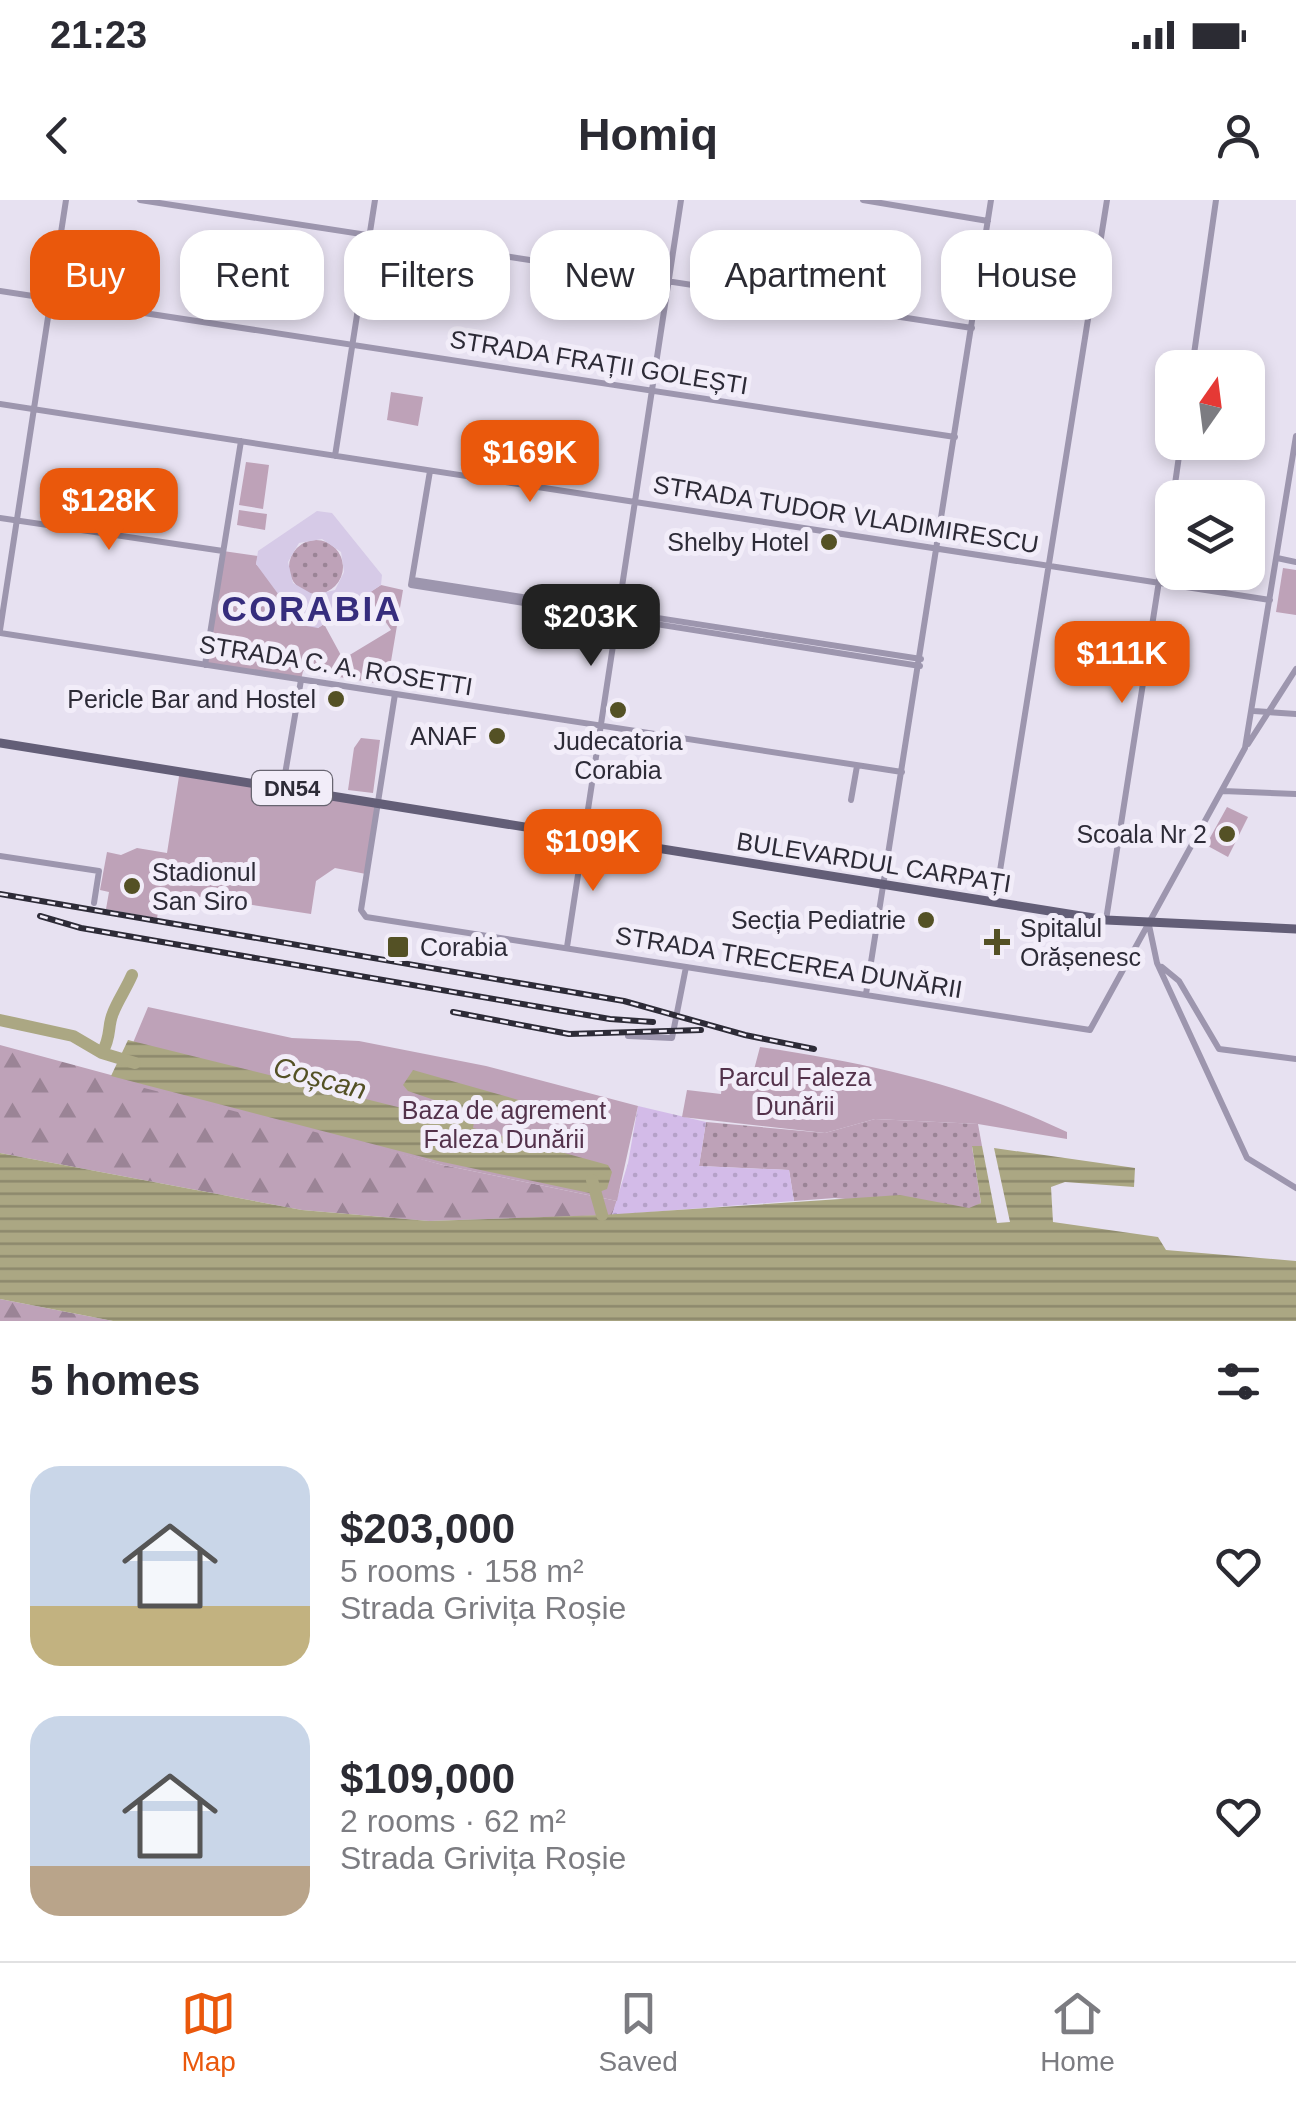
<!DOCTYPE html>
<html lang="en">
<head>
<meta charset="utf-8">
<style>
  :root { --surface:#fff; --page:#f2f2f3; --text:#2b2b33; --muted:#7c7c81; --line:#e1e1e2; --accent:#ea580c }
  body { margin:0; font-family:Arial,sans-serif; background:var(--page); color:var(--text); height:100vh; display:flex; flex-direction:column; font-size:38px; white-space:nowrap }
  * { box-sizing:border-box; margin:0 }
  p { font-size:32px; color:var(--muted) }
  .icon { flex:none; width:55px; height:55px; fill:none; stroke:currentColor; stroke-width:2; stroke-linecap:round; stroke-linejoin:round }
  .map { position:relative; height:1121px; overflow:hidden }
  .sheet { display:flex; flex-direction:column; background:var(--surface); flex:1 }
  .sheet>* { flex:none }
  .banner { position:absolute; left:30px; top:30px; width:1238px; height:90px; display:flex; gap:20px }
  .needle { width:65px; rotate:14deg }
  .fabs { position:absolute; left:1155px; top:150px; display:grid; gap:20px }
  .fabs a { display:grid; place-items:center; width:110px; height:110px; border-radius:20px; background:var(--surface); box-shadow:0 5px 15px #0003; font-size:50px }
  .price { position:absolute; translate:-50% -85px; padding:0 22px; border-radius:20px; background:var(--accent); color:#fff; font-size:32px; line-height:65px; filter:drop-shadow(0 2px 5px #0008) }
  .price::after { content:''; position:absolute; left:50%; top:60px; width:30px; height:22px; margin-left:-15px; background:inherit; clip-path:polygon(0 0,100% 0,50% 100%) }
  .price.selected { background:#222; color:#fff }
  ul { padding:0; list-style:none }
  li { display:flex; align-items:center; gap:30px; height:250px; padding:0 30px }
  li span { display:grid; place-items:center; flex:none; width:280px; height:200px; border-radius:30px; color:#555 }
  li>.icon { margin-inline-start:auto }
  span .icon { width:120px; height:120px; fill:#fffc; stroke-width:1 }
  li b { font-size:42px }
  h2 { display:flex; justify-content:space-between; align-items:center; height:120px; padding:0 30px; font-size:42px }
  .pill { padding:0 35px; border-radius:30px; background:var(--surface); box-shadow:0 5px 15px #0003; font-size:35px; line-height:90px }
  .pill.selected { background:var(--accent); color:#fff }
  .status { display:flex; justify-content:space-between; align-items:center; height:70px; padding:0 50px; background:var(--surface); direction:ltr }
  .status svg { height:28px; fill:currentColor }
  header { display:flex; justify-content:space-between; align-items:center; height:130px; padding:0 30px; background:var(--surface); font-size:45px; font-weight:600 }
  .tab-bar { display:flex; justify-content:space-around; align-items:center; height:140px; border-top:2px solid var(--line); background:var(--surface); font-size:28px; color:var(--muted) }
  .tab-bar a { display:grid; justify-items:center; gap:5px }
  .tab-bar .selected { color:var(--accent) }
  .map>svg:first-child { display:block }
  .grass { fill:url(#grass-dots) }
  .forest { fill:url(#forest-firs) }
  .sand { fill:url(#sand-dots) }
  .green { fill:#bea2b8 }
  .plaza { fill:#d6cae7; fill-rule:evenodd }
  .water { fill:url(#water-rules) }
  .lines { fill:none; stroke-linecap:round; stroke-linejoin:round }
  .river { stroke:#aba783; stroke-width:12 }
  .minor { stroke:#9d96ae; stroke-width:6 }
  .major { stroke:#635e77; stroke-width:9 }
  .rail-casing { stroke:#2d2b37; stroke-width:6 }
  .rail { stroke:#f2edf9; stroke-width:2.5; stroke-dasharray:8; stroke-linecap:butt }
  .poi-dot { fill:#545125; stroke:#f2edf9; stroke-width:4 }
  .labels { text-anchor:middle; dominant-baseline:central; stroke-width:10; stroke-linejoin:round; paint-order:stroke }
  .shield { fill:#f2edf9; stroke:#686571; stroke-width:2.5 }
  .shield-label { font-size:22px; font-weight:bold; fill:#2d2b37 }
  .street-label { font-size:25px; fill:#2d2b37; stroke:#f2edf9 }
  .poi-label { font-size:25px; fill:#2d2b37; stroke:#f2edf9; text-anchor:end }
  .park-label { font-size:25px; fill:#53324b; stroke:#f2edf9 }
  .water-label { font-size:28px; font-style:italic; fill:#545125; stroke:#f2edf9 }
  .district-label { font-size:35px; font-weight:bold; letter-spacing:2.5px; fill:#362d7d; stroke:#f2edf9 }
</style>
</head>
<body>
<div class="status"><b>21:23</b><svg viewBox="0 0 49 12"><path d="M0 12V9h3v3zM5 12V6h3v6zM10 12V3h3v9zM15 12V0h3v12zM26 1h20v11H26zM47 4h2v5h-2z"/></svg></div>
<header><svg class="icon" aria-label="back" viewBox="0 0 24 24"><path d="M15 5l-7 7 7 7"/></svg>Homiq<svg class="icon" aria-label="person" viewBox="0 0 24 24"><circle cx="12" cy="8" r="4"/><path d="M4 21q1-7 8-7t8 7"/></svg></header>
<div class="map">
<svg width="1296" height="1121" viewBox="0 0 1296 1121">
  <defs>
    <pattern id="grass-dots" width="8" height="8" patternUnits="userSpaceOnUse" patternTransform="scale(2.5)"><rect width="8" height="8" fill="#bea2b8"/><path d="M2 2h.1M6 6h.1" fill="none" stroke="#9b8496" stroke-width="1.8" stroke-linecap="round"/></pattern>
    <pattern id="forest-firs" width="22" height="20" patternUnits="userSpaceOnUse" patternTransform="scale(2.5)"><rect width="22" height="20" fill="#bea2b8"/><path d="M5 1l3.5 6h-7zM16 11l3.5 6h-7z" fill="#9b8496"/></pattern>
    <pattern id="sand-dots" width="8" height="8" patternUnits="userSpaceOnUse" patternTransform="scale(2.5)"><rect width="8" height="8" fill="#d3bbe8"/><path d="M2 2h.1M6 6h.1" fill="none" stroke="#b5a1c8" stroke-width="1.8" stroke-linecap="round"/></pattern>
    <pattern id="water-rules" width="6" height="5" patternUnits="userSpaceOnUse" patternTransform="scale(2.5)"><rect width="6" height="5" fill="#aba783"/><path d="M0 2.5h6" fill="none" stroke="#8c886c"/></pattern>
  </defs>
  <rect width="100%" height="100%" fill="#e7e1f1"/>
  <path class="grass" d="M289 367a27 27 0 1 1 54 0a27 27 0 1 1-54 0Z
    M875 919 978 924 982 946 972 947 981 1003 967 1011 835 998 794 1001 789 970 699 966 706 922 825 933Z"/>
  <path class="forest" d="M0 845 443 965 617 1001 612 1015 429 1021 302 1010 0 953Z
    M0 1099 113 1121H0Z"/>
  <path class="sand" d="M638 906 706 922 699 966 789 970 794 1001 612 1015 628 963Z"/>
  <path class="green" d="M391 192 423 197 418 226 387 220Z
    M246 262 269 265 263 309 239 305Z
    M239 310 267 314 265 330 237 325Z
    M223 351 258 356 256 364 318 428 324 424 343 459 391 430 367 394 381 385 403 390 387 485 303 471 301 480 205 465Z
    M1283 368 1296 370V415L1276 412Z
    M361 538 380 540 373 593 348 590 354 548Z
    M180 570 378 601 366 674 335 668 316 681 311 714 162 691 157 718 106 709 109 692 100 690 107 652 121 655 137 648 167 653Z
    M1227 607 1248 617 1228 657 1206 645Z
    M148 807 292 838 359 841 486 866 638 906 617 1001 443 965 117 881Z
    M760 847C867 863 968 885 1067 932V939L978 924 875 919 825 933 682 917 687 890 721 894 723 876 751 881Z"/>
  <path class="plaza" d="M317 311 332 313 382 375 381 385 318 428 301 425 256 364 258 351ZM322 339 341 352 344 372 335 390 314 395 293 383 288 362 299 343Z"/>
  <path class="water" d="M128 840 438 917 443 903 408 891 403 885 413 870 529 903 520 921 476 909 473 928 608 965 612 972 607 989 594 994 438 961 111 876Z
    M972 946H982L997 1023 1010 1022 994 948 1135 968 1134 987 1065 982 1051 987 1053 1022 1158 1037 1166 1050 1296 1061V1121H113L0 1099V953L302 1010 429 1021 602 1015 900 995 969 1008 981 1003Z"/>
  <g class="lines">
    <path class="river" d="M0 820 73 836 102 853 135 863
      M102 853C112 835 107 827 113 813 118 800 126 789 132 775
      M592 980 602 1015"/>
    <path class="minor" d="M140 0 972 128
      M863 0 988 21
      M0 91 955 237
      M1192 168 1216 0
      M0 204 1270 400
      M335 256 375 0
      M430 271 411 385 920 466
      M1173 298 1181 242
      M0 318 223 351
      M1277 358 1296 362
      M413 380 921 459
      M0 430 66 0
      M0 433 902 572
      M205 465 241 241
      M395 494 361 710 366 717 1090 830 1245 548 1296 236
      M1254 511 1296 514
      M1248 544 1296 469
      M283 586 301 480
      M1223 591 1296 594
      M851 600 857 566
      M0 656 99 671 94 703
      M995 702 1107 0
      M1106 720 1172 298
      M1149 725 1157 763 1247 958 1296 988
      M567 747 681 0
      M1162 767 1179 781 1219 849 1296 859
      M866 794 991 0
      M628 836 672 838 686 767"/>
    <path class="major" d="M0 543 1106 720 1296 729"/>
    <defs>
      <path id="rail" d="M0 694 624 801 745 835 814 849
        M40 716 81 728 610 819 653 822
        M453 812 569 834 701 830"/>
    </defs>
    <use href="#rail" class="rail-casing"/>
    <use href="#rail" class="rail"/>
  </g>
  <g class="poi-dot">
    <circle cx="829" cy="342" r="10"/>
    <circle cx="336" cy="499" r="10"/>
    <circle cx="618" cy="510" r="10"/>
    <circle cx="497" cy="536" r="10"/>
    <circle cx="1227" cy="634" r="10"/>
    <circle cx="132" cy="686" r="10"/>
    <circle cx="926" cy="720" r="10"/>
    <path d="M992 727h10v10h10v10h-10v10h-10v-10h-10v-10h10z"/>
    <rect x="386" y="735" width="24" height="24" rx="5"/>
  </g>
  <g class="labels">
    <rect class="shield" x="252" y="571" width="80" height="34" rx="8"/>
    <g class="shield-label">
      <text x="292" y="588">DN54</text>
    </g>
    <g class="street-label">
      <text transform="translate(599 162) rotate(9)">STRADA FRAȚII GOLEȘTI</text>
      <text transform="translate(846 314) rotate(9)">STRADA TUDOR VLADIMIRESCU</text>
      <text transform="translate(336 465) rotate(9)">STRADA C. A. ROSETTI</text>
      <text transform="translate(874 662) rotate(9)">BULEVARDUL CARPAȚI</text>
      <text transform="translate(789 762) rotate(9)">STRADA TRECEREA DUNĂRII</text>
    </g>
    <g class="poi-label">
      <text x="809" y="342">Shelby Hotel</text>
      <text x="316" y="499">Pericle Bar and Hostel</text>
      <text x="477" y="536">ANAF</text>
      <text x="618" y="541" text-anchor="middle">Judecatoria<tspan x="618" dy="29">Corabia</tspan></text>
      <text x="1207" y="634">Scoala Nr 2</text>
      <text x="152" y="672" text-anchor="start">Stadionul<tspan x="152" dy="29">San Siro</tspan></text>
      <text x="906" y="720">Secția Pediatrie</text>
      <text x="1020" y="728" text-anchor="start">Spitalul<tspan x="1020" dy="29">Orășenesc</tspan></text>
      <text x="420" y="747" text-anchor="start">Corabia</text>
    </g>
    <g class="park-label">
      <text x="795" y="877">Parcul Faleza<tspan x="795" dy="29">Dunării</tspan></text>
      <text x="504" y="910">Baza de agrement<tspan x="504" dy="29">Faleza Dunării</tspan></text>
    </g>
    <g class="water-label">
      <text transform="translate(320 878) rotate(15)">Coșcan</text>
    </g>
    <g class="district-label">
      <text x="312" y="408">CORABIA</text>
    </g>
  </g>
</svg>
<div class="fabs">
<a><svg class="needle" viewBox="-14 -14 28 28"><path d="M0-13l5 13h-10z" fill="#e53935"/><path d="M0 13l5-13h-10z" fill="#7c7c81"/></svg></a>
<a><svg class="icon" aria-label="layers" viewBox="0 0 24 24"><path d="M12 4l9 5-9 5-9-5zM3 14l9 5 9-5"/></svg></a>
</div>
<b class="price" style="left:530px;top:305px">$169K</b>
<b class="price" style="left:109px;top:353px">$128K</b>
<b class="price selected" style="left:591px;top:469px">$203K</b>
<b class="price" style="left:1122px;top:506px">$111K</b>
<b class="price" style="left:593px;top:694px">$109K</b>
<div class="banner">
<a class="pill selected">Buy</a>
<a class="pill">Rent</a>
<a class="pill">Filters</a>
<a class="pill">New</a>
<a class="pill">Apartment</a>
<a class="pill">House</a>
</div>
</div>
<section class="sheet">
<h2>5 homes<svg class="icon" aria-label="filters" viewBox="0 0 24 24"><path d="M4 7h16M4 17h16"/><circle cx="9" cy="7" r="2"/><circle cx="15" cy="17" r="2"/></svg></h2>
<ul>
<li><span style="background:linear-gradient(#c9d6e8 70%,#c2b280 0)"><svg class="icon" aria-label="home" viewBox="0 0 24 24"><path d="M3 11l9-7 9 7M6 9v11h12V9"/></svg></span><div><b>$203,000</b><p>5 rooms · 158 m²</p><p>Strada Grivița Roșie</p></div><svg class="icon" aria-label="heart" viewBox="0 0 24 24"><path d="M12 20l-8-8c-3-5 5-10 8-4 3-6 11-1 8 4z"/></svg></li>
<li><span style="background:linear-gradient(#c9d6e8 75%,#b9a48a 0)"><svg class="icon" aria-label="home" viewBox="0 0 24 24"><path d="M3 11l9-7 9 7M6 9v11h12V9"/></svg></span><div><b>$109,000</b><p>2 rooms · 62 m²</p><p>Strada Grivița Roșie</p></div><svg class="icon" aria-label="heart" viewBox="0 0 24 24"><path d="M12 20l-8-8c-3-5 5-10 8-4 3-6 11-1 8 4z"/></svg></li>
</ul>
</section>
<nav class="tab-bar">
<a class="selected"><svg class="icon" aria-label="map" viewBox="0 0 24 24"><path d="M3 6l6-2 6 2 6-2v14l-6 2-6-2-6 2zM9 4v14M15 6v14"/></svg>Map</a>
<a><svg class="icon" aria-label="saved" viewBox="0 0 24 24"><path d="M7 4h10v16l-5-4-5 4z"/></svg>Saved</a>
<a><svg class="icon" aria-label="home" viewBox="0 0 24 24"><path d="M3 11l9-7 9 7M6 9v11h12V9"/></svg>Home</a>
</nav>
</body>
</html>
